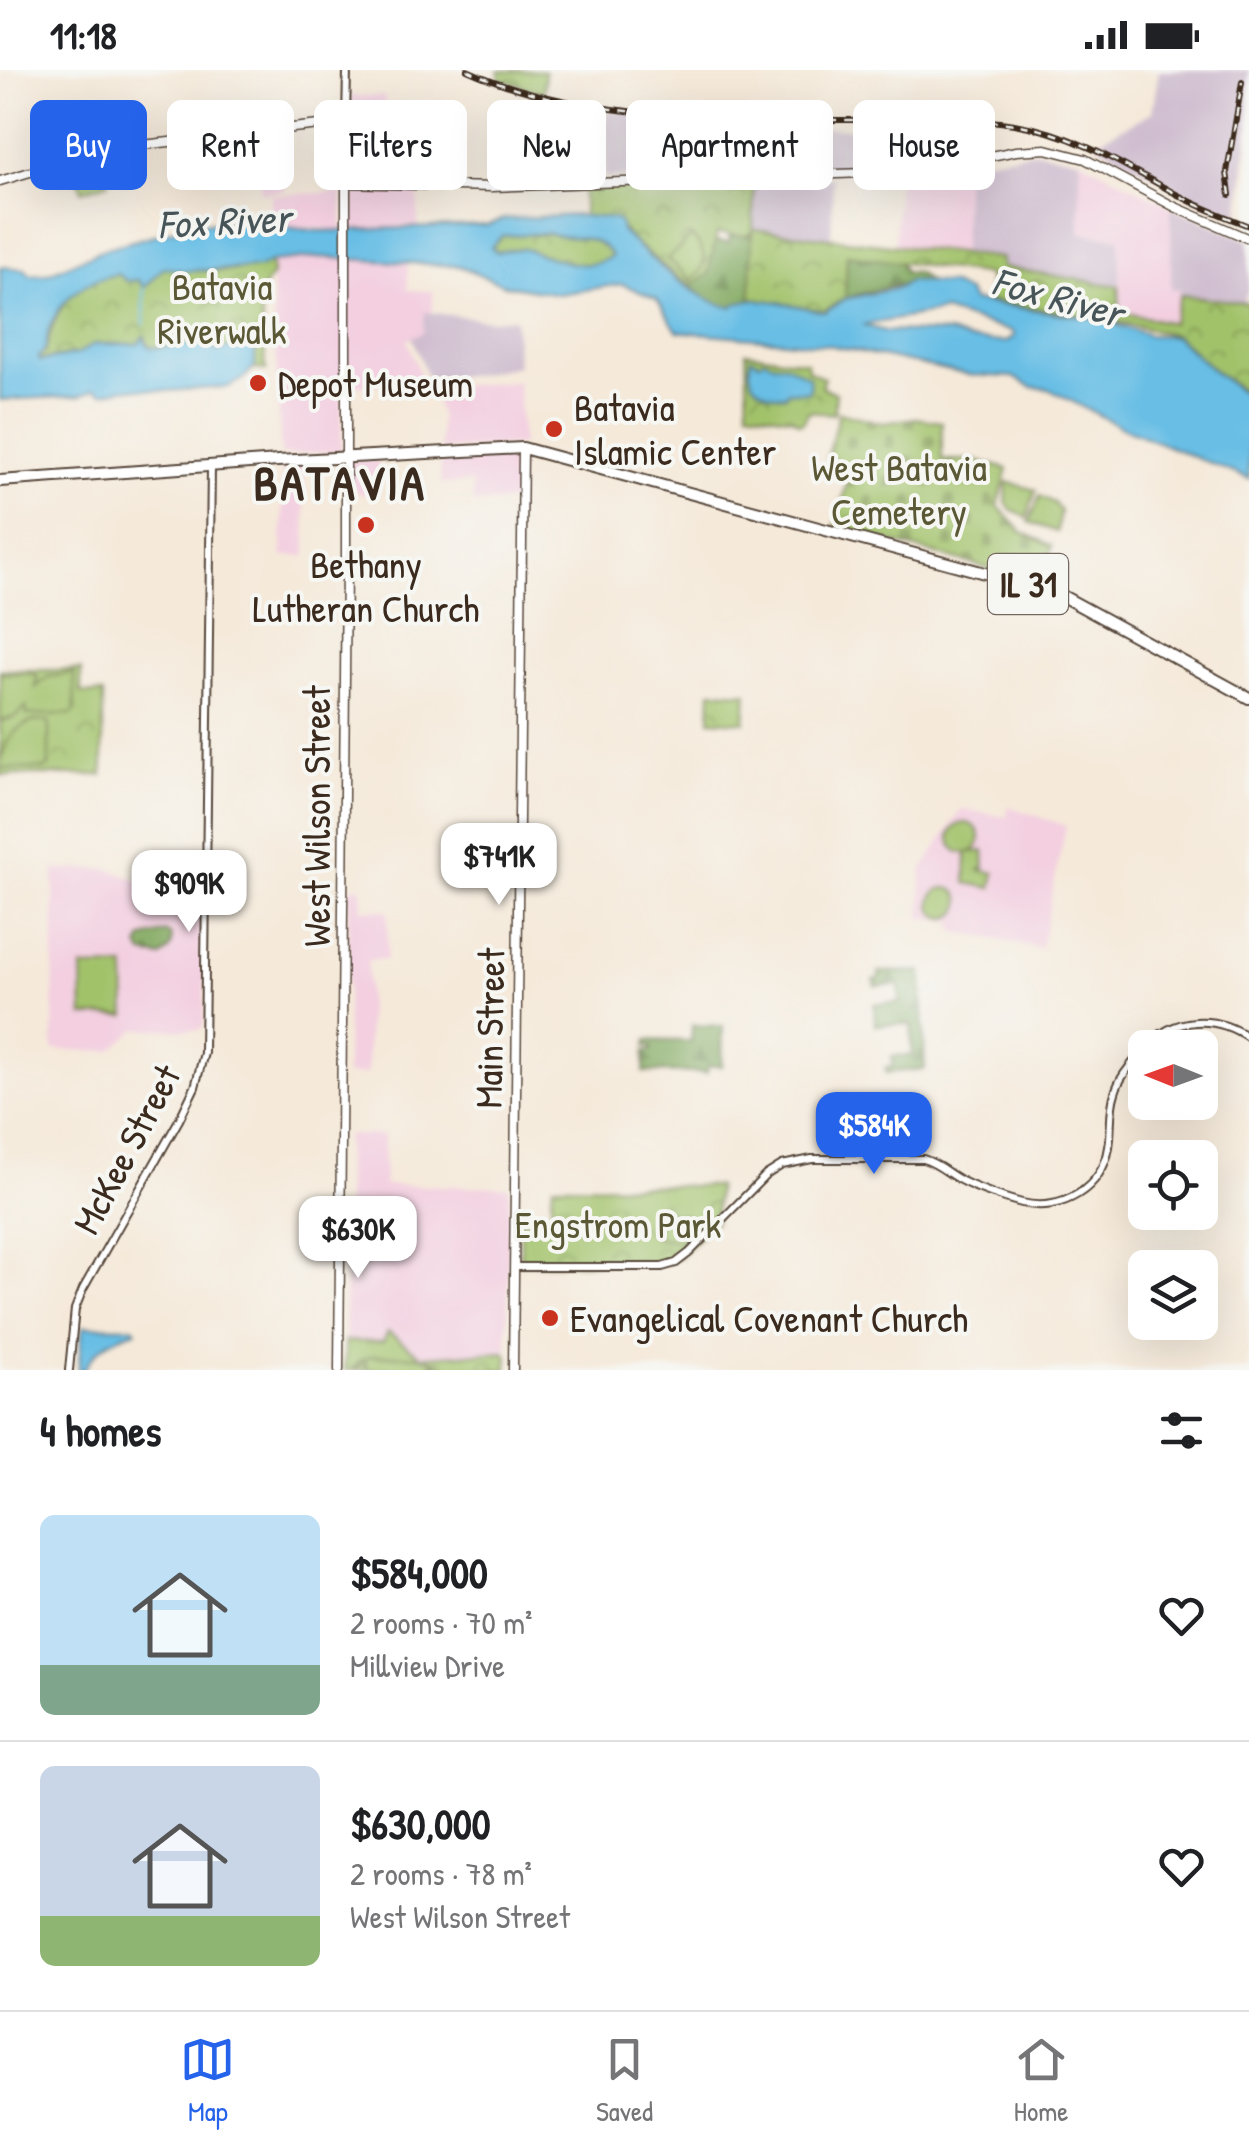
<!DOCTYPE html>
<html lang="en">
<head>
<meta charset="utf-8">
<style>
  :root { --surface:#fff; --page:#f6f6f6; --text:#202124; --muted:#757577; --line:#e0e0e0; --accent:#2563eb }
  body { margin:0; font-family:"Patrick Hand",sans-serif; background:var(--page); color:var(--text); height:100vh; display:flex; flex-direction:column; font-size:38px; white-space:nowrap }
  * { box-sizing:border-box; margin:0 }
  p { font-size:32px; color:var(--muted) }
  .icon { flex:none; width:55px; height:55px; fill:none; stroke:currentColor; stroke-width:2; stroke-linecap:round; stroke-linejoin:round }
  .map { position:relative; height:1300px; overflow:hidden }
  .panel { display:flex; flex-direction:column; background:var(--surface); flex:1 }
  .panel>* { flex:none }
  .guide { position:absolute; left:30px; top:30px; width:1190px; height:90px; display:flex; gap:20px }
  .needle { width:65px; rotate:271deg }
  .buttons { position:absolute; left:1128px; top:960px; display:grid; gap:20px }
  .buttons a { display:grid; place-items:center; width:90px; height:90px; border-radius:15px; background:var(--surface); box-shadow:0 10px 40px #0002; font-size:50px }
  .price { position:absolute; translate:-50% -85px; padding:0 22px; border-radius:20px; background:#fff; color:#222; font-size:32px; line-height:65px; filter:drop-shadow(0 2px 5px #0008) }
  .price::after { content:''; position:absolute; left:50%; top:60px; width:30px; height:22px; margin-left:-15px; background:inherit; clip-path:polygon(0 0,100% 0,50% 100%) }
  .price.current { background:var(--accent); color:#fff }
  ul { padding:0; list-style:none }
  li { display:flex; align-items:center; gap:30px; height:250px; padding:0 40px }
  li+li { border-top:2px solid var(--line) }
  li span { display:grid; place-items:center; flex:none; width:280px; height:200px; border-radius:15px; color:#555 }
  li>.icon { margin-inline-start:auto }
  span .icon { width:120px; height:120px; fill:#fffc; stroke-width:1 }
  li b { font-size:42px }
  h2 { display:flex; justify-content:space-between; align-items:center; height:120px; padding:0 40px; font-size:42px }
  .chip { padding:0 35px; border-radius:15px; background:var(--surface); box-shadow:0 10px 40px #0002; font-size:35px; line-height:90px }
  .chip.current { background:var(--accent); color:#fff }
  .status { display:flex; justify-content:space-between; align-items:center; height:70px; padding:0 50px; background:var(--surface); direction:ltr }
  .status svg { height:28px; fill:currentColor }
  .tabs { display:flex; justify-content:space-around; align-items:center; height:140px; border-top:2px solid var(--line); background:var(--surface); font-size:28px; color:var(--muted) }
  .tabs a { display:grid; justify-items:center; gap:5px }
  .tabs .current { color:var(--accent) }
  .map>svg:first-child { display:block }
  .built { fill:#f3cfe0 }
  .industrial { fill:#cfbdcf }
  .forest { fill:url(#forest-firs); stroke:#5e693e; stroke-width:2.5 }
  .cemetery { fill:url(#cemetery-stones); stroke:#6e7644; stroke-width:2.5 }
  .park { fill:url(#park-crowns); stroke:#6e7644; stroke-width:2.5 }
  .pitch { fill:#a2c26a; stroke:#6e7644; stroke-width:2.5 }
  .water { fill:#68bee5; stroke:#527482; stroke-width:2.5; fill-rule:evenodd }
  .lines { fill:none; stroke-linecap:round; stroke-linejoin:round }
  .stream { stroke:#68bee5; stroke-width:2.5 }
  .tertiary-casing { stroke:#57473a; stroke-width:10 }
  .secondary-casing { stroke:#57473a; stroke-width:11 }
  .primary-casing { stroke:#57473a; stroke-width:14 }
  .tertiary { stroke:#fff; stroke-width:6 }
  .secondary { stroke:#fff; stroke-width:8 }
  .primary { stroke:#fff; stroke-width:10 }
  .rail-casing { stroke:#3b2a1e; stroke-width:6 }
  .rail { stroke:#f6f6f2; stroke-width:2.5; stroke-dasharray:8; stroke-linecap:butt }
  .poi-dot { fill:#c8321e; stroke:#f6f6f2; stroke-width:4 }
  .labels { text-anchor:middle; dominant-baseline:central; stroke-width:8; stroke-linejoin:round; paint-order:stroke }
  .shield { fill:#f6f6f2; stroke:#73675e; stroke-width:2.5 }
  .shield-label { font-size:35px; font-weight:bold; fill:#3b2a1e }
  .park-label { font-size:38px; fill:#5a5835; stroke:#f6f6f2 }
  .poi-label { font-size:38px; fill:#3b2a1e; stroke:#f6f6f2; text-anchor:start }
  .street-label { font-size:38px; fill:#3b2a1e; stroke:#f6f6f2 }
  .water-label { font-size:40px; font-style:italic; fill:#48565a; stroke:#f6f6f2 }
  .district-label { font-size:48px; font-weight:bold; letter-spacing:2.5px; fill:#3b2a1e; stroke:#f6f6f2 }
</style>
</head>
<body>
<div class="status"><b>11:18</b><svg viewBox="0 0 49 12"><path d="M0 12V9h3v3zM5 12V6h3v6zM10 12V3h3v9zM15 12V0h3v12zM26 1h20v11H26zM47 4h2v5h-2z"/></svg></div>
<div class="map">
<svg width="1249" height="1300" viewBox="0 0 1249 1300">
  <defs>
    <pattern id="forest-firs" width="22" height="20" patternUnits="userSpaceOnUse" patternTransform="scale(2.5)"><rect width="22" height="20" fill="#81a85e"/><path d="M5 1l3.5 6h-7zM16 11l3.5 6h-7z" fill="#6b894d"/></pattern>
    <pattern id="cemetery-stones" width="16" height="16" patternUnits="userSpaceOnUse" patternTransform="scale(2.5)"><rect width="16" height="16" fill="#a2c26a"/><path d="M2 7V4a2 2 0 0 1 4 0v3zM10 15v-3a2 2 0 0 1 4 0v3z" fill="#859e57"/></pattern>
    <pattern id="park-crowns" width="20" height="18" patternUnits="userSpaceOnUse" patternTransform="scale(2.5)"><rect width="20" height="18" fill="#a2c26a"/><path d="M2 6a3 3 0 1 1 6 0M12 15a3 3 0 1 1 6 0" fill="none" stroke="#859e57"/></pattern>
  </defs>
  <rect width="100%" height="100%" fill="#f6f6f2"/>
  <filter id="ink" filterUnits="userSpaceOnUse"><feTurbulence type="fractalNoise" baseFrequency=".01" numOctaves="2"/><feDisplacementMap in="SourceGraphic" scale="20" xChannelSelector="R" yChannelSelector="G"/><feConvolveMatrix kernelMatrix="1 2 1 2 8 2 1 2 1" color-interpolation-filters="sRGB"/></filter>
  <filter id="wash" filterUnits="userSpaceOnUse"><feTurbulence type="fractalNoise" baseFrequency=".0048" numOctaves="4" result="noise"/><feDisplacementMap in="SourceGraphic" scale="40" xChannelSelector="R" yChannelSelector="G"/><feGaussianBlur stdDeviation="2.25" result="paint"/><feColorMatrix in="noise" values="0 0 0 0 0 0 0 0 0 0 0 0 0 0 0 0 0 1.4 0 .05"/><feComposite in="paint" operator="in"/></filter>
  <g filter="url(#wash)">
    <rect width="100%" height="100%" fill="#f5e9d9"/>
    <path class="built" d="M348 26H385V39L376 40 378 92 394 93V117L418 118V158L348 159Z
      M281 80 285 121 261 123 258 93 272 91 271 81Z
      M1080 89 1171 137V218L1181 220 1172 253 1120 242 1119 168 1079 163Z
      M966 93 962 184 895 176 898 103Z
      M342 122V160L271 155V125Z
      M319 187 408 192V220L434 221 432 243H425L423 263 407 270 423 312 342 316 341 381 281 385 271 192Z
      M518 312 522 375 440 380V346L432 317Z
      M521 383 519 430 473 434 472 413 441 414 440 385Z
      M378 389 379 424H358L357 420 349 421 351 391Z
      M303 395 307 486H282L283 397Z
      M1008 736 1066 756 1041 878 953 861 954 851 921 848 922 801 961 739 1007 747Z
      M109 799 147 814 205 815 204 954 200 960 137 959 110 981 53 980 54 800Z
      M349 817H362V839L388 840 387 889 368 890 367 1005H346Z
      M346 1065H384V1115L509 1117 507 1300H345Z"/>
    <path class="industrial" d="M1159 0H1249V57L1239 147 1190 126 1094 73 1152 42Z
      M606 40 769 58 983 59V86L907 98 605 108Z
      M1037 81 1080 89V163L1119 168 1120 215 1000 196V188L962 184 966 93Z
      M833 108 831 168 752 158 754 114Z
      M1171 137 1249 171V218L1243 233 1179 225 1180 220 1171 219Z
      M425 242 492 250 515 248 517 296 478 304 428 309 412 267 423 263Z"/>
    <path class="forest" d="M730 163 898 186 904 202 917 203 929 212C913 211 863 221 846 229 839 232 832 239 825 242L753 229 732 237H725L706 229 690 216 706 201 712 171 729 172Z
      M166 862 171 865C173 876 170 881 161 887L143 884 139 877 143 868Z
      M922 901 925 999 886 1003V997H892V986L912 985 911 954 875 955 874 934 900 932 899 915 875 916 874 910 879 909V902Z
      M692 955 723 956 722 996H708L707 1003 644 1002 645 981 652 980V976H646L647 970 691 971Z"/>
    <path class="cemetery" d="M839 342 882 353 916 348 942 352V390H973L1008 399 998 436 1022 462 1052 476 1043 513 835 457 852 395 827 388Z"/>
    <path class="park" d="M498 1H545L544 23 500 9Z
      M99 84 108 113 82 121 73 92Z
      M749 110 754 114 753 159 1001 188V197L1119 216 1120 242 1172 253 1180 225 1249 233V325L1217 303 1175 265 1099 248 988 231 989 205 847 185 845 228 824 241 751 228 752 162 746 166 717 163 708 205 689 216 629 168 615 149 583 146V116Z
      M549 163C572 169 596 162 612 186 585 204 557 189 528 180 518 177 506 181 496 182L491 177 502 166Z
      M271 192 272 205 260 224 266 300 253 299 255 280 244 273 218 281 201 273 152 278 147 275 145 267 138 274H94L78 284 38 290 39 285 45 282C56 237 69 212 118 204L127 211 137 209 146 216 164 197C197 203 239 203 271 192Z
      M746 282 807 292 808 300 824 308 821 317 836 323 834 344 809 341 803 352 799 353 792 348 748 340Z
      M0 600H81V623L103 624V705H0Z
      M711 621 747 623 745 652 710 650Z
      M984 781 985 798 980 800 995 803 992 818 966 813 967 782Z
      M553 1115 717 1116 715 1152 679 1187 665 1193H520L521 1152 550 1151Z
      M388 1262 422 1286 504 1282 508 1285 507 1300H345V1271L383 1272Z"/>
    <path class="pitch" d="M691 166C707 179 709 198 691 210L668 189Z
      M1007 412 1036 420 1027 447 1012 441 1006 433Z
      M1040 426 1054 433 1060 441 1057 462 1029 452Z
      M0 603 37 604 36 617 48 607 74 603 75 641 71 644 27 645 26 637 15 647 0 651Z
      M35 651H49V696L45 699 0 698C3 674 11 658 35 651Z
      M950 768a15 15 0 1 1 30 0a15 15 0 1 1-30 0Z
      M931 833a15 15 0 1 1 30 0a15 15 0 1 1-30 0Z
      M125 897 126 946H83L82 898Z
      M667 1142 685 1145 682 1171 656 1168 657 1149Z
      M371 1286C394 1287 430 1279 444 1300L432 1293 431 1300H367L366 1292 352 1300 360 1291Z"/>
    <path class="water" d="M576 145 615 149 621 154V161C648 186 696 232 732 237 749 220 801 238 825 242L845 229 898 218 909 211 950 214 968 223 972 231 1099 249 1149 265 1175 266 1216 303 1249 327V409L1128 360 1048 319 1032 317 1013 307 970 305 828 275 677 261 657 229 622 214 559 224 505 215 459 196 319 187 271 192 259 198 185 201 164 197 144 218 139 210 127 211 118 204C87 209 62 226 50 257 45 269 50 278 39 286L40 291 78 284 94 274H138L144 266 147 275 152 278 201 273 218 281 244 273 255 280V296L242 310 228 317 167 321 127 318 102 323 95 319 81 326 0 330V197L25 199 30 205 47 204 107 178 199 153H248L320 161 488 155 504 149ZM548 163C572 171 595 161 612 186 585 204 557 189 528 180 518 177 506 181 496 182L491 177 502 166ZM943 241 1013 262 1014 266 1007 272 969 270 949 263 885 261 863 255Z
      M751 288 760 292 764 289 774 294H785L809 307 810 319 806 322 788 321 786 325C762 327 745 313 751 288Z
      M83 1256 133 1257 136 1261C112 1268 96 1277 84 1300H78Z"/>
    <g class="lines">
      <path class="stream" d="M144 254V218"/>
    </g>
  </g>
  <g filter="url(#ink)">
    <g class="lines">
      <defs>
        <path id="tertiary" d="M346 52 347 0
          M1145 978C1174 946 1215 944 1249 968
          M514 1197H662L676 1193 689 1183 766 1105 782 1095 812 1089H923C940 1094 949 1105 964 1112 978 1119 1006 1129 1022 1133 1061 1143 1103 1118 1109 1077 1112 1059 1109 1040 1115 1023 1120 1005 1134 992 1145 978
          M69 1300 75 1239 83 1219 179 1050 195 1017 204 983 211 397"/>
        <path id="secondary" d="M0 111 107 79 346 52V493L339 1300
          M346 113 492 117 864 103 930 98 1016 81 1046 79 1085 89 1175 137 1249 169
          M513 1300 523 378"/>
        <path id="primary" d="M0 411 278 391 523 378 1055 522 1249 628"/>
      </defs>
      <use href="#tertiary" class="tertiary-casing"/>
      <use href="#secondary" class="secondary-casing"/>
      <use href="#primary" class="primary-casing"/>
      <use href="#tertiary" class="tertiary"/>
      <use href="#secondary" class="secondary"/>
      <use href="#primary" class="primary"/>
      <defs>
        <path id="rail" d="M467 0C587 54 748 50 878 50 923 50 969 47 1014 54 1076 64 1125 96 1180 126 1202 138 1226 147 1249 156
          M1230 125 1227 102 1242 12"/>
      </defs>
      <use href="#rail" class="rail-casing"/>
      <use href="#rail" class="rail"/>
    </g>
  </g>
  <g class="poi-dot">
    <circle cx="258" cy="313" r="10"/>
    <circle cx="554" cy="359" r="10"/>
    <circle cx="366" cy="455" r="10"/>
    <circle cx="550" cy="1248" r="10"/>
  </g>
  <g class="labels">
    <rect class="shield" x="988" y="484" width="80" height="60" rx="8"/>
    <g class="shield-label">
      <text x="1028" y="514">IL 31</text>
    </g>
    <g class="park-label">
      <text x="222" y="216">Batavia<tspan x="222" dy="44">Riverwalk</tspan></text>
      <text x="899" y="397">West Batavia<tspan x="899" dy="44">Cemetery</tspan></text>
      <text x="618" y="1154">Engstrom Park</text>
    </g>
    <g class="poi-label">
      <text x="278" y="313">Depot Museum</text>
      <text x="574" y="337">Batavia<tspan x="574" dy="44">Islamic Center</tspan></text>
      <text x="366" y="494" text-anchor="middle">Bethany<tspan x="366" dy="44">Lutheran Church</tspan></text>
      <text x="570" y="1248">Evangelical Covenant Church</text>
    </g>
    <g class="street-label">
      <text transform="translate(316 746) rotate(-90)">West Wilson Street</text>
      <text transform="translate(489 958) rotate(-89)">Main Street</text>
      <text transform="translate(126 1079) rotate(-62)">McKee Street</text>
    </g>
    <g class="water-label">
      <text transform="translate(224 150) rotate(-3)">Fox River</text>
      <text transform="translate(1058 226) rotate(15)">Fox River</text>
    </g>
    <g class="district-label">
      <text x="340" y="412">BATAVIA</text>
    </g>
  </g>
</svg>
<div class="buttons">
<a><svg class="needle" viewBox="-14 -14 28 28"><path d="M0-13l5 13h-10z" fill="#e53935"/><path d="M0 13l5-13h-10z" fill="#757577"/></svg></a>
<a><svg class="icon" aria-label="locate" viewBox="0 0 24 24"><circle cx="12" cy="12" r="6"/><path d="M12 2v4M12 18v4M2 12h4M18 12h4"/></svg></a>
<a><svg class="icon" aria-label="layers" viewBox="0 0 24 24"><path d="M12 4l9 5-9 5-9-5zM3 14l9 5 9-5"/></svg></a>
</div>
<b class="price" style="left:499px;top:838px">$741K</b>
<b class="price" style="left:189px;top:865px">$909K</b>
<b class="price current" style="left:874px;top:1107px">$584K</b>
<b class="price" style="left:358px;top:1211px">$630K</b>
<div class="guide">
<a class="chip current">Buy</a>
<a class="chip">Rent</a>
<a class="chip">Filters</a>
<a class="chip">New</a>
<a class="chip">Apartment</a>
<a class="chip">House</a>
</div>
</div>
<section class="panel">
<h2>4 homes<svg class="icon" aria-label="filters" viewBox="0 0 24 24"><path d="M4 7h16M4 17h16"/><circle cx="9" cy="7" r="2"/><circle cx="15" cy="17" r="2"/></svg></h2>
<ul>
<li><span style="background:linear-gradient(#bfe0f5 75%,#7fa58c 0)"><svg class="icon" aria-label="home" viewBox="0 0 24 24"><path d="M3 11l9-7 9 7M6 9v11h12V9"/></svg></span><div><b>$584,000</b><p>2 rooms · 70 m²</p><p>Millview Drive</p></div><svg class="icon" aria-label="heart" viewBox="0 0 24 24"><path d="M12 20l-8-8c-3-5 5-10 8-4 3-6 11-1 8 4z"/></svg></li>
<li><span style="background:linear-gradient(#c9d6e8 75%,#8fb573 0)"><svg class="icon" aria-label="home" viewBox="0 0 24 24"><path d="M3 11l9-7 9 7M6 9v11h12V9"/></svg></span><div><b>$630,000</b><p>2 rooms · 78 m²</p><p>West Wilson Street</p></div><svg class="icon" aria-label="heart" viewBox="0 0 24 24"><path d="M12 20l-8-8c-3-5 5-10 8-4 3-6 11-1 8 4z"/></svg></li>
</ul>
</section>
<nav class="tabs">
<a class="current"><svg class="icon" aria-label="map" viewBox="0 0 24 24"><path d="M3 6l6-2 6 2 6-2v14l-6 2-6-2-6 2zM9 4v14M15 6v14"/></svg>Map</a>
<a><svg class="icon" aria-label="saved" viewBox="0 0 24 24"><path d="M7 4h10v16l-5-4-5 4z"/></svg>Saved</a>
<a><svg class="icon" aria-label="home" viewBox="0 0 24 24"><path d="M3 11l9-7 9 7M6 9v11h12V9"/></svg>Home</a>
</nav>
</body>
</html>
